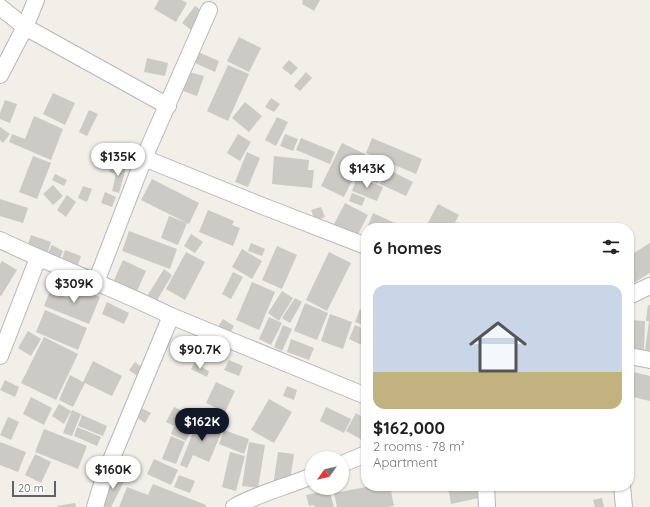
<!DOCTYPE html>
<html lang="en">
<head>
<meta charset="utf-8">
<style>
  :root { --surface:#fff; --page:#f6f6f6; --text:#202124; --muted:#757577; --accent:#111827 }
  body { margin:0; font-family:Quicksand,sans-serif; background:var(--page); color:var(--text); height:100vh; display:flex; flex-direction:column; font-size:15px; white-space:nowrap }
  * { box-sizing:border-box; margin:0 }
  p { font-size:13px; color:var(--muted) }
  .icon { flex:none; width:22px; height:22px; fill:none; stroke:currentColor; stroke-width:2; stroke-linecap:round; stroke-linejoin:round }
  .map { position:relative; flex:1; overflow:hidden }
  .panel { position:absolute; left:361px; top:223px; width:273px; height:268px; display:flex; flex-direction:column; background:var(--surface); border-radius:16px; box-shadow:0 1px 3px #0004 }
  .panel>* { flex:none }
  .needle { width:26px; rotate:236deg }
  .fabs { position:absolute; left:305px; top:451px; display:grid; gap:8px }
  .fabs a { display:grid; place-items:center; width:44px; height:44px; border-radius:50%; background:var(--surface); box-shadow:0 1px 3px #0004; font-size:20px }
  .scale { position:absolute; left:12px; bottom:10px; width:44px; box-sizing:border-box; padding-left:4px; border:2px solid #5f6368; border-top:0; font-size:11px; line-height:14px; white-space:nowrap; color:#5f6368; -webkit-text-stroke:3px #fff; paint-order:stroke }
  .price { position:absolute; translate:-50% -34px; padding:0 9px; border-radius:14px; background:#fff; color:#222; font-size:13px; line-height:26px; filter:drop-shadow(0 1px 2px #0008) }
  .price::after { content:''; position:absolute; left:50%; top:24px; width:12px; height:9px; margin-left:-6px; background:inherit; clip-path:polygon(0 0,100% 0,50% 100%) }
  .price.current { background:var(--accent); color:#fff }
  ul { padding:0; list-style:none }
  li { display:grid; align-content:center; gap:8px; height:212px; padding:0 12px }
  li span { display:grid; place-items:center; height:124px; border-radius:12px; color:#555 }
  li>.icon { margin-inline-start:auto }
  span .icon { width:72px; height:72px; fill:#fffc; stroke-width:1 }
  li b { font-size:17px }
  h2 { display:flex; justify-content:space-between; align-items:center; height:48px; padding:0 12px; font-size:17px }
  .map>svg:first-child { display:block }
  .building { fill:#cccac5 }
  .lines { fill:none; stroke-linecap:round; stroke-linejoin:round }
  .street-casing { stroke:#b5b8bc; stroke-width:18 }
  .street { stroke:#fff; stroke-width:16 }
</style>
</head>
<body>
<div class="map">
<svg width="650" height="507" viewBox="0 0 650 507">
  <rect width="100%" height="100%" fill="#f1efe8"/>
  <path class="building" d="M159 0H182L187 3 176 22 154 9Z
    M301 0H320L314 11 302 4 303 1Z
    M195 6 204 12 191 30 182 23Z
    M239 37 261 48 249 72 227 61Z
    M198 52 219 61 215 72 193 62Z
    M147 58 168 63 165 76 144 72Z
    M289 60 298 68 291 75 282 68Z
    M228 65 249 74 228 121 207 111Z
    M189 72 204 76 197 96 183 91Z
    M306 72 312 78 300 91 294 86Z
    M53 93 75 103 65 125 43 114Z
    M271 98 280 104 274 112 265 107Z
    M5 100 17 104 10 123 0 119V113Z
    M245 102 262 116 249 132 232 118Z
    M89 110 98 114 87 136 79 132Z
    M34 116 63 129 51 160 9 142 12 134 25 139Z
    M277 117 288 122 276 146 265 140Z
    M0 127 10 134 3 143 0 140Z
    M238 134 251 142 240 161 227 153Z
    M285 134 298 139 293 151 280 146Z
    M301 138 335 152 330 164 296 150Z
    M372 138 422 159 416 174 366 153Z
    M342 143 365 154 344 197 321 186Z
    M247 152 260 158 248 187 235 182Z
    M33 156 51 163 37 199 19 192Z
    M274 156 309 160 308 170H314L312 188 272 184Z
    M366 160 384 170 377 183 359 173Z
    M111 164 126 168 119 193 112 191 116 174 109 172Z
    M387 169 413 182 406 196 380 184Z
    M55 174 67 180 64 186 52 180Z
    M357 177 383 187 377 201 352 191Z
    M152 179 199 203 189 224 141 200Z
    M53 185 63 196 53 205 43 194Z
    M83 186 92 189 87 202 78 198Z
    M105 192 116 197 112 207 101 203Z
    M352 193 365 198 362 206 349 201Z
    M67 195 76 202 66 217 57 210Z
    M0 199 28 208 23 223 0 216Z
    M345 203 368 215 357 236 334 224Z
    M438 204 459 215 452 228H425Z
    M321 207 325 217 315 221 311 210Z
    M208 210 234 221 232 225 240 228 233 246 199 232Z
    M373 213 395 223 393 228H367Z
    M169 216 187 223 178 245 161 238Z
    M457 222 471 228H455Z
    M129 231 177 249 170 269 122 251Z
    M191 234 203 242 195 253 184 246Z
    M31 235 51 242 47 254 27 247Z
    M251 243 265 249 262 256 248 251Z
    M650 243V273L629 286V256Z
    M52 245 63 251 59 261 47 255Z
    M277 246 297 255 282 289 262 280Z
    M242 249 262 261 252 279 232 267Z
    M65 250 81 256 77 268 61 262Z
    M186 252 205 262 185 300 166 289Z
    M329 252 351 263 327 311 306 300Z
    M123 260 146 271 137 291 114 280Z
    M2 261 17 270 1 296 0 295V264Z
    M164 269 172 275 156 302 147 296Z
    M233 272 243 277 231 299 222 294Z
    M58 280 70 288 66 294 54 286Z
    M252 282 275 292 259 330 236 320Z
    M72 286 100 297 89 324 44 306 50 291 68 298Z
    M282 291 293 298 279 321 268 313Z
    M295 298 302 302 290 323 282 318Z
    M107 302 129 313 124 324 102 314Z
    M305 303 328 313 317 340 294 331Z
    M648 305H650V352L645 351 649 321H646Z
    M360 309 366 312V326L355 322Z
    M45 310 87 328 78 350 36 332Z
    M330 314 352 322 343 349 321 341Z
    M269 317 282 323 271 345 259 339Z
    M223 319 234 326 228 336 217 328Z
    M629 320 645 321 644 350 629 349Z
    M283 325 292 329 282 351 274 347Z
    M355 325 366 330V347L349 339Z
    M28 331 41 339 31 356 18 348Z
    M44 337 78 354 56 400 21 383Z
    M291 339 314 348 309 360 287 352Z
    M229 360 243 366 239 376 224 370Z
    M93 361 122 376 112 396 85 383 73 407 59 400 70 375 83 382Z
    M135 362 143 368 137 376 129 370Z
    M194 363 209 371 207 377 191 369Z
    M630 371 650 376V401L629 396Z
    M5 380 19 387 15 397 0 390Z
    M216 382 235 391 225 412 206 403Z
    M287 386 297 390 294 400 283 396Z
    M31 397 52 408 44 425 23 414Z
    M269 399 292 412 274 443 251 430Z
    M59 404 71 411 64 424 52 416Z
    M174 407 197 417 186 441 171 434 174 426 166 422Z
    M326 407 351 419 344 433 320 421Z
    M141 408 151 413 145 423 136 417Z
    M72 410 81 414 72 436 63 433Z
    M356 413 366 419V442L346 431Z
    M82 415 107 426 103 436 78 426Z
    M8 417 19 422 11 440 0 435Z
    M199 418 223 429 209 462 193 455 187 468 180 465Z
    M77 427 101 437 97 446 74 436Z
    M44 429 87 446 78 469 35 452Z
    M224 430 249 439 244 454 219 444Z
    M171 436 185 442 176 464 162 459Z
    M0 442 26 452 18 472 0 465Z
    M249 442 265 445 258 488 242 486Z
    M230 452 245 456 236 491 222 487Z
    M278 452 294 454 289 488 273 486Z
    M35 454 51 462 41 483 25 475Z
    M154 459 178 470 171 485 147 474Z
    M117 471 127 476 111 507H99Z
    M179 475 195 481 190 493 174 487Z
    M153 484 206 505V507H119L127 487 148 495Z
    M372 486H390L394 506 388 507H337L334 493Z
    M448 486H486L488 496 451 504Z
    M505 486H521V489L505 490Z
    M329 490 334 507H315L314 505 309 506 306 495Z
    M602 498 604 507H595L593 500Z
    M75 503 76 507H57V506Z"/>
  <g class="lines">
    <defs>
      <path id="street" d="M0 7 25 27 168 106
        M0 75 25 27 36 0
        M144 158 260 205 366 246
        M0 240C56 267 115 288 171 316L366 396
        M96 282 144 158 209 10
        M629 296 650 286
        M0 356 38 258
        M629 356 650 360
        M342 464 366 454
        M486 486 487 507
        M622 486 624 507
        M95 507 104 477 171 316
        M234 507C259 493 286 487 312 476"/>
    </defs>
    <use href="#street" class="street-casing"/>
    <use href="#street" class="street"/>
  </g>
</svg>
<div class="fabs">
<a><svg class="needle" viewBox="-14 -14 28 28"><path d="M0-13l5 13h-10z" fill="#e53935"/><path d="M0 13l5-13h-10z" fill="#757577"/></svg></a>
</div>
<div class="scale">20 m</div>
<b class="price" style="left:118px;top:177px">$135K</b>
<b class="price" style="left:367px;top:189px">$143K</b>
<b class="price" style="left:74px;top:304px">$309K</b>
<b class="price" style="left:200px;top:370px">$90.7K</b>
<b class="price current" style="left:202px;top:442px">$162K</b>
<b class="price" style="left:113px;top:490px">$160K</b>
<section class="panel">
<h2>6 homes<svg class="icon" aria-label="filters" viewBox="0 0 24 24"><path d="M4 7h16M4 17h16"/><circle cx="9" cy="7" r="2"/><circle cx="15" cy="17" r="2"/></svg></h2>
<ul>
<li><span style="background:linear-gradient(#c9d6e8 70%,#c2b280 0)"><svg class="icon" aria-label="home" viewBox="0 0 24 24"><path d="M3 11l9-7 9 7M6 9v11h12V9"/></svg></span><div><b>$162,000</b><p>2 rooms · 78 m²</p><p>Apartment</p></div></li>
</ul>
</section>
</div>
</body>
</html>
